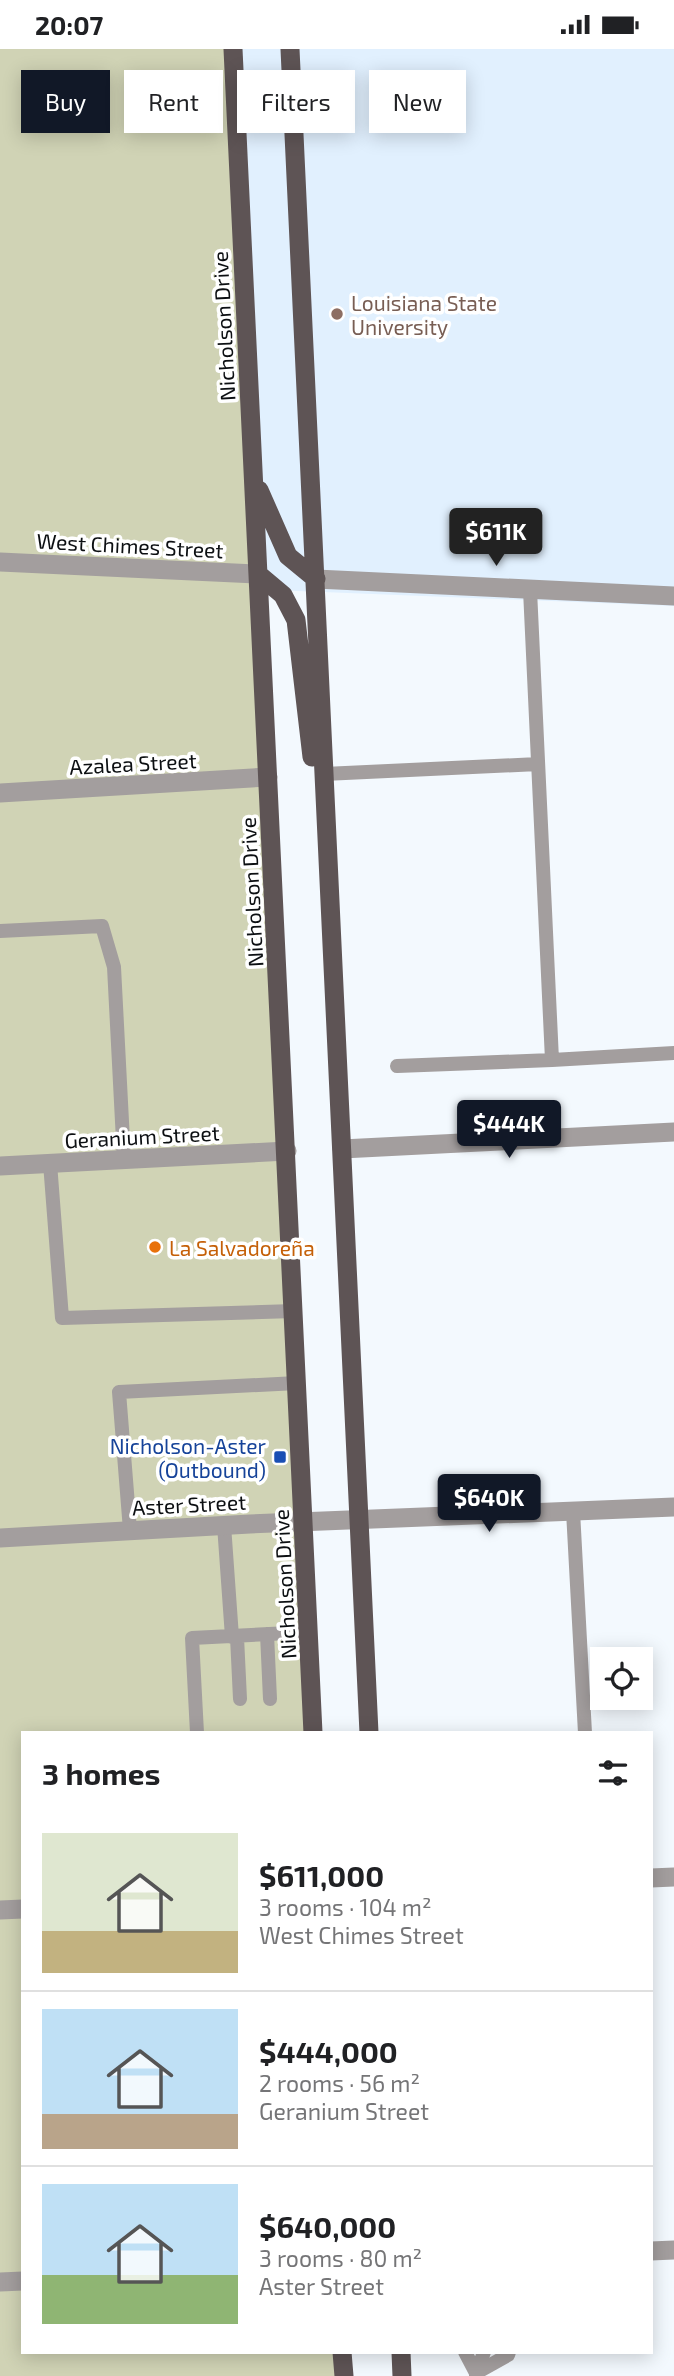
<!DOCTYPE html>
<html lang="en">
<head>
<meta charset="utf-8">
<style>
  :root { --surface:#fff; --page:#f2f2f2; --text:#202124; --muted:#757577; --line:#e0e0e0; --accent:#111827 }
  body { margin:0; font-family:"Exo 2",sans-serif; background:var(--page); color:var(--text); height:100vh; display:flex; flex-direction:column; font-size:26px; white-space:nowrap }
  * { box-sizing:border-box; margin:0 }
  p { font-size:23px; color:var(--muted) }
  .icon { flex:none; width:38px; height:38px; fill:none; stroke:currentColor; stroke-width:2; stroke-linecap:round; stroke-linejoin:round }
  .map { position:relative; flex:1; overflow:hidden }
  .sheet { position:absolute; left:21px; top:1682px; width:632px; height:623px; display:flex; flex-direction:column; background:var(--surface); border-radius:0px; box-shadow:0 4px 18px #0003 }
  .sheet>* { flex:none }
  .guide { position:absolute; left:21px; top:21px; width:634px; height:63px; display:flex; gap:14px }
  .fabs { position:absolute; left:590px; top:1598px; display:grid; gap:14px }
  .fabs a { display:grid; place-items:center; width:63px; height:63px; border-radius:0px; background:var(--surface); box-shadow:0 4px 18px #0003; font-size:35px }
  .price { position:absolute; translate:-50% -60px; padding:0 16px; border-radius:7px; background:var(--accent); color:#fff; font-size:23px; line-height:46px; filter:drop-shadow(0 2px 4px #0008) }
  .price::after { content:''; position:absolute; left:50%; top:42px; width:21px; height:16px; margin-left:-10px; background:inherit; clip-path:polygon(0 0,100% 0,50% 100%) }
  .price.active { background:#222; color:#fff }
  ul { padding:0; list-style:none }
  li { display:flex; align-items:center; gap:21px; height:175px; padding:0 21px }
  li+li { border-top:2px solid var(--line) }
  li span { display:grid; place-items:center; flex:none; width:196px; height:140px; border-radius:0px; color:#555 }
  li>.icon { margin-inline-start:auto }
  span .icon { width:84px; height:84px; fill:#fffc; stroke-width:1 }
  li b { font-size:30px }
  h2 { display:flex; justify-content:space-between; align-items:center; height:84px; padding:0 21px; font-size:30px }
  .tag { padding:0 24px; border-radius:0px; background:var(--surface); box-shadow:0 4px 18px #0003; font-size:24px; line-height:63px }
  .tag.active { background:var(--accent); color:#fff }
  .status { display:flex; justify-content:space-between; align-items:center; height:49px; padding:0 35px; background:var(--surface); direction:ltr }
  .status svg { height:19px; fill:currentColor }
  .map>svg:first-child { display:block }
  .built { fill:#e1f0fe }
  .green { fill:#d0d3b5 }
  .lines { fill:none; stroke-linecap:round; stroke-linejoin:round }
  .service { stroke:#a39e9e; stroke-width:14 }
  .minor { stroke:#a39e9e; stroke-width:19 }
  .primary { stroke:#5e5455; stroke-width:19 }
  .education-dot { fill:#8d6e63; stroke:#fff; stroke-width:2.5 }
  .food-dot { fill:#e8710a; stroke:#fff; stroke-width:2.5 }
  .transit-dot { fill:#1a4fb4; stroke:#fff; stroke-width:2.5 }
  .labels { text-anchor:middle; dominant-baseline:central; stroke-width:7; stroke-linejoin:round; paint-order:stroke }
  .education-label { font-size:21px; fill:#785e54; stroke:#fff; text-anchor:start }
  .street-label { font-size:21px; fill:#0c0f12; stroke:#fff }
  .food-label { font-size:21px; fill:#c56008; stroke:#fff; text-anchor:start }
  .transit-label { font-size:21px; fill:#164399; stroke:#fff; text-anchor:end }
</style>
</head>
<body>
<div class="status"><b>20:07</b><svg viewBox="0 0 49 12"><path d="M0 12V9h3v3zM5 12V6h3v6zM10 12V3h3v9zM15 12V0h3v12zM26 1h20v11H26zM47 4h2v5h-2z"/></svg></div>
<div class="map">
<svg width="674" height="2327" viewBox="0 0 674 2327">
  <rect width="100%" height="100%" fill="#f3f9fe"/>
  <path class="built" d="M0 0H674V557L0 530Z"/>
  <path class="green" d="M0 0H233L314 1683 23 1684V2303H343L344 2327H0Z"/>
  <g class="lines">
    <path class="service" d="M530 541 552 1011 674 1004
      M324 725 538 715
      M0 882 102 877 114 918 124 1111
      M397 1017 552 1011
      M50 1114 62 1269 294 1262
      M573 1462 585 1684
      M224 1476 232 1588
      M130 1481 119 1343 297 1334
      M267 1585 270 1650
      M237 1588 240 1650
      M197 1684 192 1589 309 1583
      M465 2303 476 2324 508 2306 509 2303
      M476 2326 484 2303"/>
    <path class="minor" d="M0 513 258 525
      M316 530 674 547
      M0 744 268 728
      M342 1100 674 1083
      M0 1117 287 1102
      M0 1489 250 1475 674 1458
      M651 1829 674 1828
      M0 1861 23 1860
      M651 2202 674 2201
      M0 2233 23 2232"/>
    <path class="primary" d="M233 0 313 1684
      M290 0 369 1684
      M259 441 288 507 316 530
      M258 525 283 546 296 571 312 708
      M342 2303 344 2327
      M401 2303 402 2327"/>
  </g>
  <circle class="education-dot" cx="337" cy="265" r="7"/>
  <circle class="food-dot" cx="155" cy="1198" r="7"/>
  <rect class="transit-dot" x="273" y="1401" width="14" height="14" rx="3.5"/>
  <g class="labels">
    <g class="education-label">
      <text x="351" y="253">Louisiana State<tspan x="351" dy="24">University</tspan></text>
    </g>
    <g class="street-label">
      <text transform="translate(223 277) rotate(-93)">Nicholson Drive</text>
      <text transform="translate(130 496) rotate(3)">West Chimes Street</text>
      <text transform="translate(133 714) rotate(-3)">Azalea Street</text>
      <text transform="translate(251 843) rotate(-93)">Nicholson Drive</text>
      <text transform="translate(142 1087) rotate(-3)">Geranium Street</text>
      <text transform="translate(189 1455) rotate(-3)">Aster Street</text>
      <text transform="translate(284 1535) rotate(-93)">Nicholson Drive</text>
    </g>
    <g class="food-label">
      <text x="169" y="1198">La Salvadoreña</text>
    </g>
    <g class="transit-label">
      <text x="266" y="1396">Nicholson-Aster<tspan x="266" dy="24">(Outbound)</tspan></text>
    </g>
  </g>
</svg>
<div class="fabs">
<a><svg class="icon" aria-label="locate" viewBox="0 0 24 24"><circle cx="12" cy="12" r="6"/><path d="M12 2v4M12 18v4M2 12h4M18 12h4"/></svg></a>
</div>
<b class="price active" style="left:496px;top:519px">$611K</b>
<b class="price" style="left:509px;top:1111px">$444K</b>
<b class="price" style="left:489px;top:1485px">$640K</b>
<div class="guide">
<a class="tag active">Buy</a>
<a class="tag">Rent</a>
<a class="tag">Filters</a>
<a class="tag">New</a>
</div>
<section class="sheet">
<h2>3 homes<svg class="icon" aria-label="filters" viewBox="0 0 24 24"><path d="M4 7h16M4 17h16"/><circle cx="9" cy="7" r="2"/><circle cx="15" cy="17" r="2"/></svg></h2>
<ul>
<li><span style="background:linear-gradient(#dfe7d0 70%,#c2b280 0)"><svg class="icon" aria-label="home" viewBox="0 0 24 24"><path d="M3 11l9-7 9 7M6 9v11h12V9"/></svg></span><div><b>$611,000</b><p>3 rooms · 104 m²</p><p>West Chimes Street</p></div></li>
<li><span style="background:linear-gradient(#bfe0f5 75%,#b9a48a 0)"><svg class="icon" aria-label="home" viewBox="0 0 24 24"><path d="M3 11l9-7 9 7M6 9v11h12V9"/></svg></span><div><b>$444,000</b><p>2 rooms · 56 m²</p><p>Geranium Street</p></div></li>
<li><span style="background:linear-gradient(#bfe0f5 65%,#8fb573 0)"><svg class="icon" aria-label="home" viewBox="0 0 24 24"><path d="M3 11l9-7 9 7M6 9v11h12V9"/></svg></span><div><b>$640,000</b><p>3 rooms · 80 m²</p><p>Aster Street</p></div></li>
</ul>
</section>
</div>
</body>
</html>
